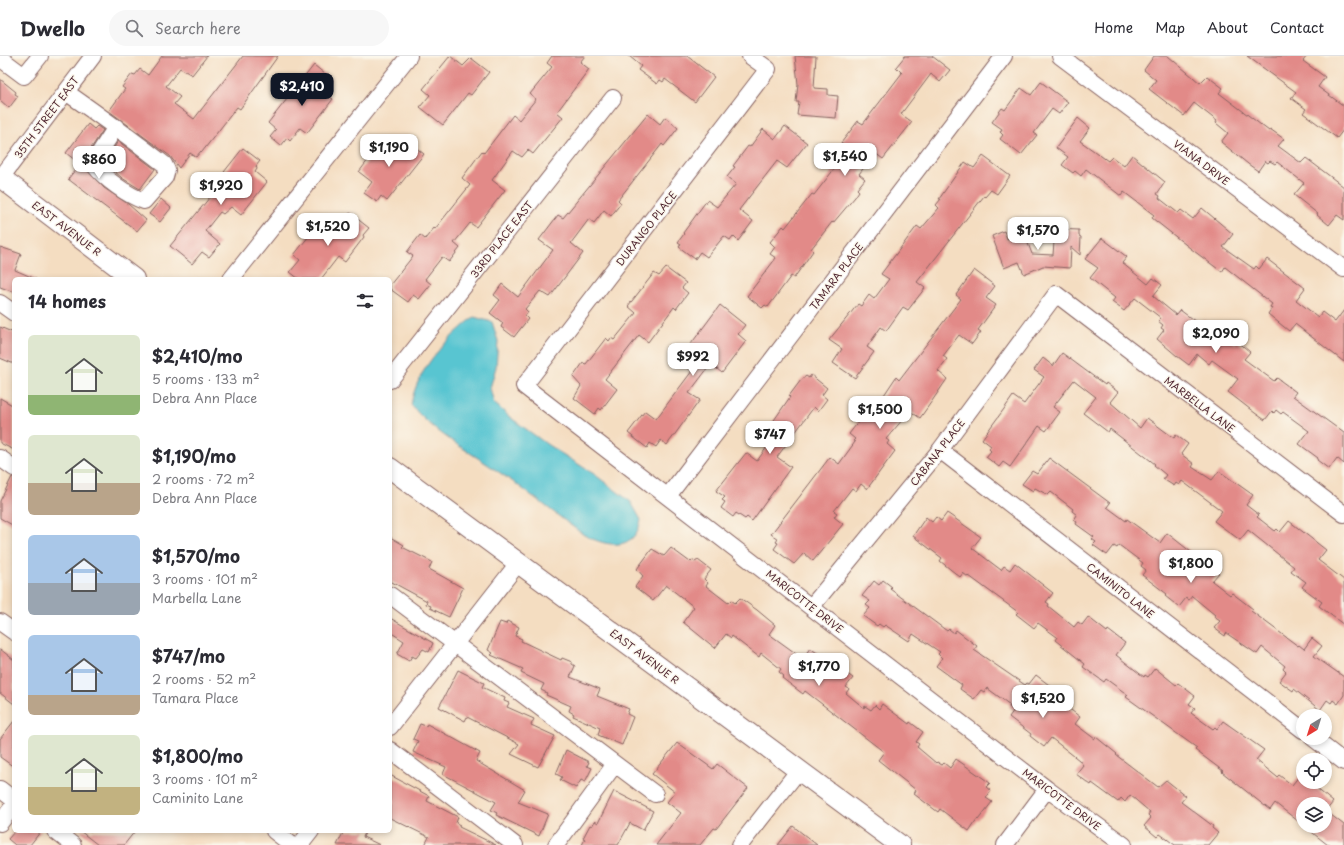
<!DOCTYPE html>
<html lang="en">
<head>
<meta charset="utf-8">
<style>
  :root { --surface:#fff; --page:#f7f7f7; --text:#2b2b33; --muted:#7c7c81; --line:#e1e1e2; --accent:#111827 }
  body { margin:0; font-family:"Playpen Sans",sans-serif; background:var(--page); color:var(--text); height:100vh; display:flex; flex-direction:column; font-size:15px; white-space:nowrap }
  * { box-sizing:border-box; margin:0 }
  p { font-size:13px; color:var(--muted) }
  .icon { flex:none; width:22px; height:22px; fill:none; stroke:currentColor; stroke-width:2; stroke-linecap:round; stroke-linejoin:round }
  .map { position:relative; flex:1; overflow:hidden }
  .details { position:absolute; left:12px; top:221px; width:380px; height:556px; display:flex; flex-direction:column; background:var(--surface); border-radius:6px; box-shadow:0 2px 6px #0003 }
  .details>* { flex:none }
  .needle { width:26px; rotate:218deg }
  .tools { position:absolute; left:1296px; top:653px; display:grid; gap:8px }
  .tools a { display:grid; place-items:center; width:36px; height:36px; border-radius:50%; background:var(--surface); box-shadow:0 2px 6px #0003; font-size:20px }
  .price { position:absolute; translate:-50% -34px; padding:0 9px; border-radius:8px; background:#fff; color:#222; font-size:13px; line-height:26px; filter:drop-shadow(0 1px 2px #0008) }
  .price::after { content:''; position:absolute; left:50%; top:24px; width:12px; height:9px; margin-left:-6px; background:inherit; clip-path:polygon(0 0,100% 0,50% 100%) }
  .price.selected { background:var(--accent); color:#fff }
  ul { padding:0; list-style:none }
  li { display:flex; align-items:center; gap:12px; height:100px; padding:0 16px }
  li span { display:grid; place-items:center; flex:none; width:112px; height:80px; border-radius:6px; color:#555 }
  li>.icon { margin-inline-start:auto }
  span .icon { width:48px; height:48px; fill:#fffc; stroke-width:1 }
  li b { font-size:17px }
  h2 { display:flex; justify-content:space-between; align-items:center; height:48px; padding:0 16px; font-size:17px }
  header { display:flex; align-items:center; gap:24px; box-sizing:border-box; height:56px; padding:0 20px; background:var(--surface); border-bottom:1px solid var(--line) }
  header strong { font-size:19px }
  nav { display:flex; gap:22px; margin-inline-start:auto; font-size:14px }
  .search { width:280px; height:36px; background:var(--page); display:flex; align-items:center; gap:10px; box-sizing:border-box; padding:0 14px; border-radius:22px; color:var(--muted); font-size:15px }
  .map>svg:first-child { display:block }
  .water { fill:#59c5d1; stroke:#52727e }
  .building { fill:#e28a88 }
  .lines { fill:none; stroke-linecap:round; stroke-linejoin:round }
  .minor-casing { stroke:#866260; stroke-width:18 }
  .major-casing { stroke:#866260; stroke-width:22 }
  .minor { stroke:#fff; stroke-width:16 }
  .major { stroke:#fff; stroke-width:20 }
  .labels { text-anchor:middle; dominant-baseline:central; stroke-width:3; stroke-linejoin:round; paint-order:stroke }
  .street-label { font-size:10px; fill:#4a1f2b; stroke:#fbf7ec }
</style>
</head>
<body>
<header>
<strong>Dwello</strong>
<div class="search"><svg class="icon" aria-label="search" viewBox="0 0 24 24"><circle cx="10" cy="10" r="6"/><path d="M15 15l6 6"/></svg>Search here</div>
<nav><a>Home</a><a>Map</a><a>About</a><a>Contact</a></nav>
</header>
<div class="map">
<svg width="1344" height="789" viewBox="0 0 1344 789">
  <rect width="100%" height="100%" fill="#fbf7ec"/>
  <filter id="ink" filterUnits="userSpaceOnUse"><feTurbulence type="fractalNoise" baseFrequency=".025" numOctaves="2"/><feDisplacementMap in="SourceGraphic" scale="8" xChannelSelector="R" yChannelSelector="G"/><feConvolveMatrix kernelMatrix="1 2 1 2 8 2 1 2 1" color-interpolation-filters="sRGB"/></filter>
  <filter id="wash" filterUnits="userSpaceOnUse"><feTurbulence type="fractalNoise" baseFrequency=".012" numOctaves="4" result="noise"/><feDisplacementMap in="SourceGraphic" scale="16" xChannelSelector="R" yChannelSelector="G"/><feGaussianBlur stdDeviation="0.9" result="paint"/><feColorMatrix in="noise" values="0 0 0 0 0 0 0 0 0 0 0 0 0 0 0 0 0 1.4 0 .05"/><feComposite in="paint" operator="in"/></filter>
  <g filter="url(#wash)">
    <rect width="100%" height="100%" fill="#f4ddc1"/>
    <path class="water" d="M474 261 492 266 498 285 496 311 490 332 494 347 511 362 548 389 594 418 631 446 641 464C635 496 607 491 584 479 554 457 525 433 493 412 464 392 434 377 411 349 417 312 446 284 474 261Z"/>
    <g id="blocks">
      <path class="building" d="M162 0H207L192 19 180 12 166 30 180 41 174 48 194 63 243 0H278L240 53 237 51 202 96 201 95 196 101 190 97 179 112 170 100 109 55 125 33 122 31 132 18 135 19 140 13 148 19Z
        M450 0 463 10 471 2 489 16 471 39 468 37 443 69 420 51 430 39 423 33Z
        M552 0H585L580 6 589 13 557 56 563 61 533 98 528 94 522 101 513 95 492 124 505 134 476 171 470 167 454 187 460 192 449 206 442 201 425 223 431 228 419 243 413 239 408 246 390 233V229L413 200 407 196 420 179 425 183 434 172 435 173 470 129 462 122 482 95 484 97 513 59 519 64 536 43 530 38 552 11 547 7Z
        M629 0H687L714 21 695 46 665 23 663 26 660 24 657 28 638 14 641 10Z
        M795 0H816L814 32 828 33V39L838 40 836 62 797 59 799 46H796L798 28Z
        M905 0H932L950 14 940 26 931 18 901 58 912 66 883 103 875 97 859 118 865 123 857 133 859 135 855 141 833 167 832 166 811 193 813 195 794 222 791 220 768 251 765 249 762 252 747 240 776 202 770 198 775 191 770 186 783 170 785 172 812 138 814 139 849 94 841 87 858 65 863 68 902 17 896 11Z
        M1154 0H1168L1200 27 1207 20 1223 32 1219 37 1269 75 1270 73 1284 83 1278 90 1301 107 1306 102 1344 131V164L1337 159 1329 169 1317 159 1318 158 1294 139 1304 127 1277 106 1275 108 1270 105 1268 107 1265 105 1258 115 1248 108 1221 86 1228 77 1216 67 1217 65 1194 47 1184 60 1149 33 1156 24 1144 14Z
        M1247 0H1307L1303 5 1325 21 1318 31 1344 50V73L1337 82 1303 57 1306 53 1291 42 1296 36Z
        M314 9 331 23 322 35 333 43 307 77 300 72 290 85 287 82 281 90 270 81 276 74 268 67Z
        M0 23 16 36 15 38 18 40 9 52 0 44Z
        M1041 26 1068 46 1059 58 1052 53 1034 77 1037 79 1021 99 1000 83 1003 79 1000 76 1002 73 992 66 1002 52 1005 54 1021 32 1031 39Z
        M648 58 660 68 665 61 678 72 664 90 662 88 633 125 618 144 621 147 611 160 604 154 594 167 589 163 571 187 583 197 550 241 540 235 525 253 528 256 525 260 528 263 514 281 501 271 503 267 490 257 500 244 494 239 502 228 518 241 553 194 539 184 558 159 563 162Z
        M1078 62 1090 72 1080 85 1108 105 1112 101 1124 110 1132 99 1165 126 1157 138 1160 140 1159 142 1178 157 1181 154 1193 163 1202 152 1233 178 1223 191 1254 213 1256 210 1259 213 1267 203 1305 232 1296 244 1318 261 1322 256 1335 266 1344 254V306L1295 268 1289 275 1268 258 1272 252 1270 251 1272 248 1225 211 1222 216 1190 192 1152 162 1154 159 1124 136 1121 140 1086 113 1081 120 1075 115 1073 117 1062 109 1068 101 1056 92Z
        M88 68 94 73 97 70 103 74 88 97 85 111 104 132 128 148 146 164 137 175 68 123 80 108 66 97Z
        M785 70 807 87 787 112 777 105 739 154 753 165 738 185 733 180 730 184 724 180 707 201 700 196 695 203 679 191 681 188 678 186 684 178 683 177 707 144 717 151 736 128 727 121 735 111 733 110 748 90 750 91 763 73 775 83Z
        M384 83 397 93 406 84 424 98 387 145 381 140 377 146 364 137 372 126 359 116Z
        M118 85 155 113 140 133 122 122 105 107Z
        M243 92 260 105 256 110 257 113 255 116 267 126 241 159 231 151 223 158 220 156 205 175 220 188 209 201 202 196 192 208 170 190 228 119 224 116Z
        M983 100 1010 120 997 138 991 134 985 141 984 140 917 226 925 232 908 254 903 251 886 275 881 271 867 291 874 296 855 322 833 307 842 293 829 284 858 248 861 250 869 239 874 243 889 223 881 218 917 170 921 173 939 152 936 149 941 143H939L965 106 974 112Z
        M161 143 171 152 160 166 149 158Z
        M350 157 369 172 363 179 364 181 345 206 338 201 321 223H299L290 216 300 204 294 199 320 166 330 173 339 161 343 165Z
        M1055 173 1079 174V180L1081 181 1080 199 1071 191 1070 212 1043 210 1024 218 1019 206 1004 212 992 180 1004 175 1007 183 1024 177 1032 198 1053 199Z
        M1102 182 1127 201 1122 207 1148 228 1153 222 1162 229 1153 240 1176 259 1180 254 1200 269 1204 264 1236 288V284L1250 296 1244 303 1274 325 1277 322 1296 336 1293 340 1344 377V408L1337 402 1329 413 1317 404 1318 402 1299 388 1309 375 1283 356 1281 358 1276 354 1274 357 1272 355 1265 364 1255 357 1228 336 1238 323 1212 304 1209 308 1197 298 1189 309 1177 300 1157 283 1164 274 1161 272 1163 269 1158 265 1161 262 1135 242 1124 255 1112 246 1115 242 1090 222 1098 212 1085 203Z
        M0 191 21 198 15 214 36 223H14V236L0 231Z
        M666 212 686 227 682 232 688 237 676 253 674 251 648 286 639 279 605 323 617 333 601 354 599 352 595 358 574 342 581 330 573 321 583 307 586 308 606 282 609 285 611 282 614 284 636 257 628 250 654 217 659 220Z
        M974 214 995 230 986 242 996 249 978 274 981 276 972 288 959 279 943 300 947 303 938 315 947 323 932 345 920 362 910 355 886 383 889 385 887 388 895 395 867 433 861 428 856 435 852 432 834 455 837 457 834 461 843 468 813 505 804 497 794 508 774 493 778 487 776 486 778 483 771 478 830 401 839 408 855 386 853 385 855 383 849 378 862 361 868 365 884 344 882 342 896 321 899 324 961 243 956 239Z
        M720 249 745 269 738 278 746 285 722 317 711 308 689 337 700 344 667 389 661 384 656 391 650 387 647 392 628 377 645 355 656 363 692 315 679 304Z
        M0 271 14 277V308L0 302Z
        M1062 297 1105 329 1106 327 1118 336 1110 346 1140 372 1147 362 1174 382 1176 379 1188 388 1181 398 1194 408 1192 411 1212 424 1219 415 1253 439 1246 449 1259 459 1257 461 1275 475 1277 473 1280 476 1289 465 1326 494 1318 504 1344 524V569L1319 550 1322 546 1302 531 1306 526 1291 515 1294 511 1248 474 1240 484 1214 465 1222 455 1182 425 1179 429 1176 427 1174 430 1163 423 1166 419 1154 409 1155 408 1110 373 1108 376 1083 357 1096 341 1074 324 1053 351 1060 356 1046 375 1039 370 1010 411 1003 406 999 411 986 401 991 395 989 393 991 390 982 383 1004 353 1013 340 1024 348 1044 321 1034 314 1043 302 1053 310Z
        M811 319 827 332 822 339 827 343 818 355 814 351 777 401 791 411 752 465 747 461 745 463 736 457 733 461 721 452 725 446 722 444 725 441 716 435 746 397 757 405 777 377 770 370 790 341 789 340 801 324 806 320 809 322Z
        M0 342 14 350V394L0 387Z
        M1049 402 1110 447 1107 451 1126 465 1127 463 1160 487 1167 477 1191 496 1219 517 1212 525 1230 539 1232 537 1253 553 1251 555 1298 590 1299 589 1304 593 1312 582 1322 590 1314 600 1344 621V639L1338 648 1333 644 1331 647 1327 644 1320 654 1294 633 1293 635 1279 625 1286 616 1283 613 1285 610 1262 591 1257 598 1226 577 1225 580 1214 572 1220 565 1214 561 1215 559 1192 540 1189 544 1186 542 1179 551 1165 540 1167 538 1142 519 1146 514 1141 510 1143 507 1119 489 1117 492 1114 490 1107 499 1093 489 1096 486 1092 483 1094 481 1076 468 1077 466 1074 464 1077 459 1072 455 1073 453 1051 436 1048 439 1035 432 1033 435 1022 428 1032 415 1037 418Z
        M12 421H14V470L0 462V445Z
        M947 457 981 481 972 492 1001 514 1004 510 1010 514 1015 507 1053 537 1046 546 1049 548 1048 550 1074 571 1078 566 1082 569 1088 561 1107 576 1108 574 1125 587 1116 599 1144 621 1145 619 1148 621 1155 612 1176 629 1178 627 1195 640 1189 648 1195 652 1191 657 1213 673 1215 671 1217 673 1223 665 1264 694 1256 704 1277 721 1279 719 1292 729 1300 719 1303 721V726H1309L1333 746 1326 755 1344 769V789H1328L1304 770H1325V748H1303V769L1275 747 1270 754 1222 716 1223 715 1195 694 1197 692 1126 641 1128 639 1106 623 1104 626 1083 611 1085 608 1055 584 1057 581 1038 567 1034 572 1016 558 1018 556 969 520 968 521 963 517 960 521 940 505 942 502 913 480 926 461 932 466 936 461 941 465Z
        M390 481 404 489 402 491 432 506 429 513 463 532 449 561 430 552 431 550 426 548 427 545 390 525Z
        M671 492 690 506 692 504 695 506 698 504 711 514 704 523 708 527 706 530 728 547 731 544 735 547 740 542 757 554 775 569 769 578 794 596 799 600 801 598 804 601 810 592 853 622 846 631 849 633 846 637 864 652 865 650 871 654 875 649 879 653 882 648 909 668 910 666 923 676 916 686 919 688 917 691 936 707 937 706 942 709 944 707 950 712 956 703 990 727 986 731 991 735 986 742 992 746 978 764 977 763 969 775 940 753 938 756 914 738 916 734 878 704 884 696 805 635 803 638 782 622 784 620 779 616 781 613 761 597 759 601 732 580 731 582 726 578 715 592 683 566 694 551 666 529 653 545 635 531 643 520 637 513 652 493 664 500Z
        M883 524 892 531 890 533 947 575 949 573 954 577 956 574 977 590 974 594 1025 629 1027 627 1029 628 1036 619 1053 632 1049 637 1080 661 1075 668 1095 683 1096 681 1117 698 1116 699 1158 731 1166 724 1186 740 1181 746 1213 770 1212 772 1218 777 1208 789H1175L1160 778 1157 781 1144 770 1151 762 1148 759 1150 756 1130 739 1125 746 1121 742 1118 746 1092 727 1091 729 1076 718 1083 709 1079 704 1051 682 1044 691 1030 680 1031 678 1009 661 1014 654 1009 651 1010 649 987 632 984 636 981 634 974 643 960 633 962 629 936 610 942 602 938 598 940 596 913 578 909 585 885 569 883 571 879 568 877 570 863 560 870 552 866 549 870 545 862 540 874 525 879 529Z
        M390 562 433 587 429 596 423 593 416 602 412 600 409 605 397 598 404 585 390 576Z
        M507 565 519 571 515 580 522 583 521 585 561 604 562 602 572 606V608L575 610 570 621 600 633 597 640 629 653 627 658 633 661 622 689 598 679 600 672 573 660 574 658 569 655 571 650 546 639 547 637 541 634 544 628 521 617 523 613 491 599 493 597 488 594 500 566 506 568Z
        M0 593 14 604V648L0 637Z
        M458 614 484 627 482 631 505 642 504 645 509 647 507 651 534 663 531 669 555 680 538 711 511 698 519 688 467 661 465 665 439 651Z
        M14 665V711L0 701V683Z
        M420 668 426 670 427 668 480 697 476 705 525 734 518 746 548 758 539 780 496 759 497 757 491 754 496 746 443 718 446 711 413 696 418 685 413 683Z
        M677 687 713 713 717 708 748 732 716 773 714 772 700 789H656L681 757 667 746 675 736 652 718Z
        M566 694 589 706 587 710 592 712 585 726 581 724 576 732 560 724 562 721 556 718Z
        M390 719 429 740 427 745 458 761 456 767 460 769 459 771 496 789H425L429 781 390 762Z
        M614 735 653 755 643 774 630 767 618 789H582L585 783 583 782 590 769 592 770 595 765 598 767Z
        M793 770 817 789H778Z
        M15 775H41L30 789H15L8 783Z
        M80 775H135L124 789H98Z
        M344 775H366L363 781 380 789H337Z"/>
    </g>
  </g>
  <g filter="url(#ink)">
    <use href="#blocks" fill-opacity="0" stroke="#866260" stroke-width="1"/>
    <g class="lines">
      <defs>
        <path id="minor" d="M750 0 768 13 524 330 1047 733 1124 789
          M1060 0 1344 213
          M0 2 24 20 40 0
          M66 36C99 59 132 83 164 108L167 114 165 121 144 145C127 139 105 123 94 109L96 102 116 71
          M0 123 93 0
          M231 223 409 0
          M0 247 14 257
          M390 324 613 42
          M940 394 1303 674
          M0 402 14 412
          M668 440 1004 0
          M390 539 655 738
          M812 550 940 394 1056 238 1344 458
          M0 566 14 576
          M390 671 519 506
          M1313 682 1344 706
          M390 694 515 789
          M0 733 14 744
          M0 767 14 749
          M55 775 73 789
          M274 775 292 789
          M300 789 311 775
          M556 789 615 708
          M740 789 799 714
          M1005 789 1047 733"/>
        <path id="major" d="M0 121 134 223
          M390 412 900 789"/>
      </defs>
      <use href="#minor" class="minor-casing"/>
      <use href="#major" class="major-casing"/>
      <use href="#minor" class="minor"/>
      <use href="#major" class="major"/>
    </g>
  </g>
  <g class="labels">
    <g class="street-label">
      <text transform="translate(46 61) rotate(-53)">35TH STREET EAST</text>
      <text transform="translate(1202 106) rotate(37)">VIANA DRIVE</text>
      <text transform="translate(67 172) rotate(37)">EAST AVENUE R</text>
      <text transform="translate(646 172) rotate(-52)">DURANGO PLACE</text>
      <text transform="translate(501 183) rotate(-52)">33RD PLACE EAST</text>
      <text transform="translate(836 220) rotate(-53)">TAMARA PLACE</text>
      <text transform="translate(1200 348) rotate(37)">MARBELLA LANE</text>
      <text transform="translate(937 396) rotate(-52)">CABANA PLACE</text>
      <text transform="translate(1121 534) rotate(38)">CAMINITO LANE</text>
      <text transform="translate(805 545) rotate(38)">MARICOTTE DRIVE</text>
      <text transform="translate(645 600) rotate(37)">EAST AVENUE R</text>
      <text transform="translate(1062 743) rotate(37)">MARICOTTE DRIVE</text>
    </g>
  </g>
</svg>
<div class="tools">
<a><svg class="needle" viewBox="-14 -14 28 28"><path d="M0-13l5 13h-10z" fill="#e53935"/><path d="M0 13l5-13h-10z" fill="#7c7c81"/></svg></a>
<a><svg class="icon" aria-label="locate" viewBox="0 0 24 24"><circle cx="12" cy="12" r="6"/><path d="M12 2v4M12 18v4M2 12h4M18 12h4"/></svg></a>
<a><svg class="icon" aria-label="layers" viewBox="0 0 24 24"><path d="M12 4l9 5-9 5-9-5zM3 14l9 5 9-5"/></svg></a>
</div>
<b class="price selected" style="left:302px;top:51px">$2,410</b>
<b class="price" style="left:389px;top:112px">$1,190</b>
<b class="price" style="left:845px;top:121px">$1,540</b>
<b class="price" style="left:99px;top:124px">$860</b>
<b class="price" style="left:221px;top:150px">$1,920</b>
<b class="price" style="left:328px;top:191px">$1,520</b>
<b class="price" style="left:1038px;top:195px">$1,570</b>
<b class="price" style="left:1216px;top:298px">$2,090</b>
<b class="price" style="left:693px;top:321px">$992</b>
<b class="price" style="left:880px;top:374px">$1,500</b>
<b class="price" style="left:770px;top:399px">$747</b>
<b class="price" style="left:1191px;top:528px">$1,800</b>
<b class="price" style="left:819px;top:631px">$1,770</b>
<b class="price" style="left:1043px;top:663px">$1,520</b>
<section class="details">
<h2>14 homes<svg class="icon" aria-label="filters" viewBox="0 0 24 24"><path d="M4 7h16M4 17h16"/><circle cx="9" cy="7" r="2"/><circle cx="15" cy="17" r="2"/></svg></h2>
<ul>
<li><span style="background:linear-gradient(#dfe7d0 75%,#8fb573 0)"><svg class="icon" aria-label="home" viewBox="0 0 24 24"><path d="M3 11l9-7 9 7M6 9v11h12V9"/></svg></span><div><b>$2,410/mo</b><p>5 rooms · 133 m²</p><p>Debra Ann Place</p></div></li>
<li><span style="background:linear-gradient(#dfe7d0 60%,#b9a48a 0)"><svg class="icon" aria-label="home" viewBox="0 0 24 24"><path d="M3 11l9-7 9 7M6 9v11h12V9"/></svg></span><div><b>$1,190/mo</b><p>2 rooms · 72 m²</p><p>Debra Ann Place</p></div></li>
<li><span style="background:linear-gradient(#a9c7e8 60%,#9aa5b1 0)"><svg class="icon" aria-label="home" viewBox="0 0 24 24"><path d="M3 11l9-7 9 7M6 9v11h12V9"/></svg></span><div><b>$1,570/mo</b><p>3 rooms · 101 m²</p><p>Marbella Lane</p></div></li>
<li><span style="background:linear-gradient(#a9c7e8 75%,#b9a48a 0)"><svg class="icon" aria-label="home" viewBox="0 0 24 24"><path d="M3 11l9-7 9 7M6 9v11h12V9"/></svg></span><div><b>$747/mo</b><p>2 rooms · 52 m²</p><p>Tamara Place</p></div></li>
<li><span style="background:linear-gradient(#dfe7d0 65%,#c2b280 0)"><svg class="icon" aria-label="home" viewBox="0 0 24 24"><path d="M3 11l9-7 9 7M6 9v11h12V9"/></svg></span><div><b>$1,800/mo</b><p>3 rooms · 101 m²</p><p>Caminito Lane</p></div></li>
</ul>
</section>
</div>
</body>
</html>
